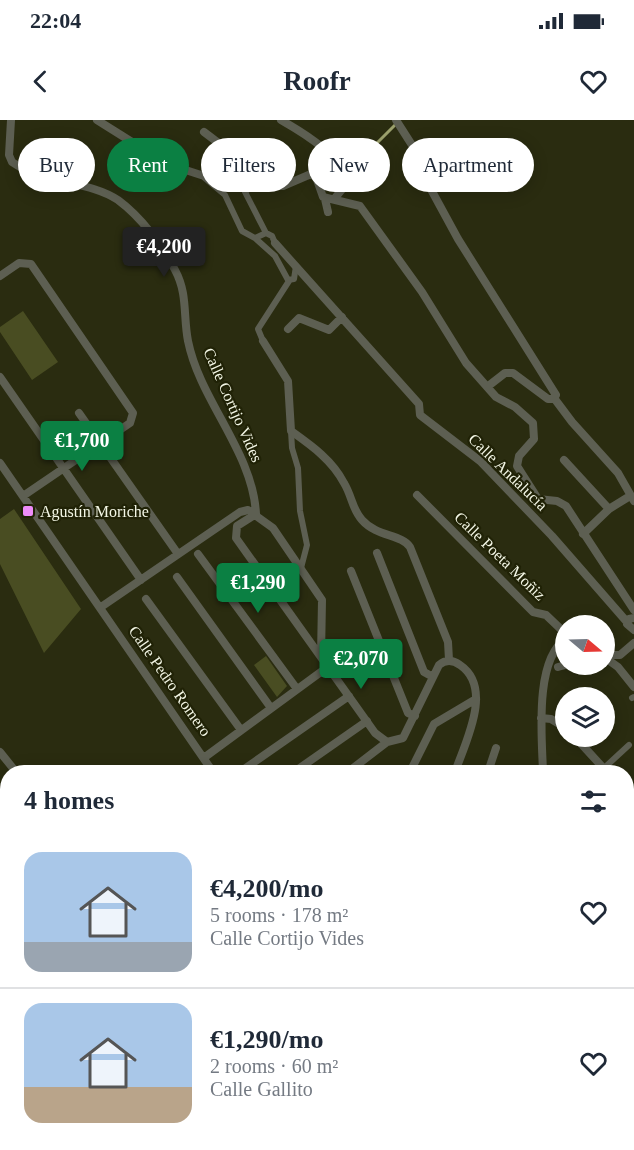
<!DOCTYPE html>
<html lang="en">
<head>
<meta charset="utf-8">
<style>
  :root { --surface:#fff; --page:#f6f6f7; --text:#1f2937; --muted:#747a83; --line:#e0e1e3; --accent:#0b8043 }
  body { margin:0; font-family:Georgia,serif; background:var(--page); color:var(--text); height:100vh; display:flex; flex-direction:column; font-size:22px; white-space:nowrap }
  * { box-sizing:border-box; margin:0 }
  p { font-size:20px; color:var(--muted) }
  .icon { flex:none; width:33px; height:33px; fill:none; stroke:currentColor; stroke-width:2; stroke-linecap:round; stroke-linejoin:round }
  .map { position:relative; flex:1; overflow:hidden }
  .sheet { position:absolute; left:0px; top:645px; width:634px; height:386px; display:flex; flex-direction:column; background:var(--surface); border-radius:24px 24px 0 0; box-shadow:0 3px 15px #0003 }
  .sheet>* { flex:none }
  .banner { position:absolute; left:18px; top:18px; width:598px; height:54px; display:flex; gap:12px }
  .needle { width:39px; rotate:109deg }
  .buttons { position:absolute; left:555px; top:495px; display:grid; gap:12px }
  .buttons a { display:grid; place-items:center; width:60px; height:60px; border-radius:50%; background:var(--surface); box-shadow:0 3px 15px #0003; font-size:30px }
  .price { position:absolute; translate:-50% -51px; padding:0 14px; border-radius:6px; background:var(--accent); color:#fff; font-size:20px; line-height:39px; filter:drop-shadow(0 2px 3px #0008) }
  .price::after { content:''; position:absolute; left:50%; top:36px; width:18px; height:14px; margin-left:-9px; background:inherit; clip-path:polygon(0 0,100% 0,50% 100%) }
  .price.current { background:#222; color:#fff }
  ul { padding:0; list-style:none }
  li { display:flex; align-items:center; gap:18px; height:150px; padding:0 24px }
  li+li { border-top:2px solid var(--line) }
  li span { display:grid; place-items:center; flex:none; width:168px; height:120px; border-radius:18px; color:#555 }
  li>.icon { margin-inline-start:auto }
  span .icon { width:72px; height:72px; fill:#fffc; stroke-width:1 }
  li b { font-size:26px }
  h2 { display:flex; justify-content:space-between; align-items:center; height:72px; padding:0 24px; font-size:26px }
  .tag { padding:0 21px; border-radius:27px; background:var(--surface); box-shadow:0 3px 15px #0003; font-size:21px; line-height:54px }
  .tag.current { background:var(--accent); color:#fff }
  .status { display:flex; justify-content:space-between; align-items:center; height:42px; padding:0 30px; background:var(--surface); direction:ltr }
  .status svg { height:16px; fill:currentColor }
  header { display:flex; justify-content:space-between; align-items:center; height:78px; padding:0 24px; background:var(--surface); font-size:27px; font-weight:600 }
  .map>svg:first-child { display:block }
  .built { fill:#30330e }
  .green { fill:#494d22 }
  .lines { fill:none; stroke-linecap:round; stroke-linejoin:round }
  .stream { stroke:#9ba06c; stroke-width:3 }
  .pedestrian { stroke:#5d5f52; stroke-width:6 }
  .minor { stroke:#5d5f52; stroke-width:8 }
  .poi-dot { fill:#ee8cf9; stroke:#202206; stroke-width:2 }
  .labels { text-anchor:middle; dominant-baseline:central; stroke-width:4.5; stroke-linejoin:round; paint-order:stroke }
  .street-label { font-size:16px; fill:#f3f6e5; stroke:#202206 }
  .poi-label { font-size:16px; fill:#f3f6e5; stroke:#202206; text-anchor:start }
</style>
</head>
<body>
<div class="status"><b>22:04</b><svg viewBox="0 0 49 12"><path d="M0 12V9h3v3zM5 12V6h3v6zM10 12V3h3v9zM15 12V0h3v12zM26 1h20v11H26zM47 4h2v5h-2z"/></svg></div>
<header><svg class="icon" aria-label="back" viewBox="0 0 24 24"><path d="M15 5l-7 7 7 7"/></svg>Roofr<svg class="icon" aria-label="heart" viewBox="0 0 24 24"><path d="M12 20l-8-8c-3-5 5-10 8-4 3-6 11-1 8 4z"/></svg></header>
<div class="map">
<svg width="634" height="1030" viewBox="0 0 634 1030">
  <rect width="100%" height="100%" fill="#2a2c10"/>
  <path class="built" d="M144 1023H242L248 1030H138Z
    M369 1023H551V1030H378Z"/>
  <path class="green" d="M23 191 58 242 32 260 0 212V207Z
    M14 389 81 489 44 533 0 444V399Z
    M266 536 287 566 277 577 254 545Z"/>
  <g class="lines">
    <path class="stream" d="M349 64 356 44 395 5"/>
    <path class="pedestrian" d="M201 55 225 75 242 111 255 118 266 113 272 116 275 123
      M253 65 245 72 266 113
      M255 118 275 136 288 160 294 159 296 146
      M263 221 258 209 289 161
      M291 311 292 328 298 348 300 391 307 425 301 448
      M632 578 634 577
      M555 601 566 590
      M603 649 629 625
      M627 766 634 775
      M627 809 634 810
      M471 1023 480 1030
      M133 1030 138 1023"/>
    <path class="minor" d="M11 0 9 35 12 42C45 65 88 60 118 80 141 97 162 125 175 150 188 174 183 196 188 221 200 281 253 332 256 394
      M97 0 167 44 201 55
      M281 0C302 12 349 39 344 67L335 78
      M396 0 419 36 421 51 458 119 556 275 553 279H548L513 253H505L487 267
      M204 12 237 37 254 66H283L311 54 316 57 323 77 360 86 422 172 466 243 496 277 515 287 533 303 534 319 519 336 517 346 538 379 557 381 566 386 634 490
      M325 79 328 92
      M275 123 419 284 420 295 480 341 552 416 627 502
      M0 156 19 143 31 144 133 293 130 303 23 376
      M288 209 299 198 329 210 342 197
      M263 221 288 261 291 311C312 326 332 340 344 363 352 376 352 389 362 400 377 417 401 414 410 427L448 522 449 540
      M0 257 141 460
      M554 278 572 302 618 353 634 381
      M79 293 178 434
      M564 340 609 389
      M0 343 213 652
      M417 375 533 492 546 495 566 514
      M256 394 237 406 236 418 375 613 387 622
      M583 414 609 389 630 376
      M377 433 424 552 433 557
      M198 434 297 569
      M351 451 408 593 415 596
      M177 457 271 588
      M146 479 241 610
      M101 487 240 392 248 390 273 408 322 480 321 536
      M634 498 629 499 627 504 634 510
      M604 535H620L634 523
      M604 537 618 547 634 567
      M558 547 569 544
      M541 598 551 599 566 608
      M574 616 607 652
      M387 622 403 618 439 545C446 539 453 540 460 545 494 568 465 623 455 652
      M0 632 16 652
      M205 637 329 546
      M240 652 349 576
      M294 652 367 601
      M348 652 387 622
      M410 652 434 604 476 579
      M488 652 496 628
      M543 652C542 619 534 539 566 519
      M627 675 634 683
      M0 748 8 768
      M0 818 8 831
      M0 878 8 885
      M627 908H634
      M0 967 8 973
      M99 1023 110 1030
      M354 1023 363 1030
      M559 1023V1030
      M333 1030 339 1023"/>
  </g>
  <rect class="poi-dot" x="22" y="385" width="12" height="12" rx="3"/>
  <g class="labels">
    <g class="street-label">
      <text transform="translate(233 285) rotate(66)">Calle Cortijo Vides</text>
      <text transform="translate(508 352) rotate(44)">Calle Andalucía</text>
      <text transform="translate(500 436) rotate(44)">Calle Poeta Moñiz</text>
      <text transform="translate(170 561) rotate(55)">Calle Pedro Romero</text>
    </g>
    <g class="poi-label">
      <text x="40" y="391">Agustín Moriche</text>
    </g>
  </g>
</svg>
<div class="buttons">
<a><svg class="needle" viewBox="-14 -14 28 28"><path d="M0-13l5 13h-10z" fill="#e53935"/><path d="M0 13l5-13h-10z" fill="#747a83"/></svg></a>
<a><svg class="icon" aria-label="layers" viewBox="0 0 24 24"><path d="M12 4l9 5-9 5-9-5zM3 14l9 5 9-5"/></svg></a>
</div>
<b class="price current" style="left:164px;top:158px">€4,200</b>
<b class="price" style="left:82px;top:352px">€1,700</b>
<b class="price" style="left:258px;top:494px">€1,290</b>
<b class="price" style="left:361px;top:570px">€2,070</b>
<div class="banner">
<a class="tag">Buy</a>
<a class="tag current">Rent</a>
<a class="tag">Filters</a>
<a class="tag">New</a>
<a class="tag">Apartment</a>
</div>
<section class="sheet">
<h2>4 homes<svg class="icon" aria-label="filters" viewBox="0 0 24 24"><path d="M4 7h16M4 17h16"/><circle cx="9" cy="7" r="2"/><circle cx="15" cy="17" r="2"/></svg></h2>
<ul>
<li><span style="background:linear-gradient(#a9c7e8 75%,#9aa5b1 0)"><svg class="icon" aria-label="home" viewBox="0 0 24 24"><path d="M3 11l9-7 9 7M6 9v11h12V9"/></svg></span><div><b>€4,200/mo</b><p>5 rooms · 178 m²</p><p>Calle Cortijo Vides</p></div><svg class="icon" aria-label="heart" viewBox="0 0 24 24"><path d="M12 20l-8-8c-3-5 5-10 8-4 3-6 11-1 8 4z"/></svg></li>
<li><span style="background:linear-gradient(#a9c7e8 70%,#b9a48a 0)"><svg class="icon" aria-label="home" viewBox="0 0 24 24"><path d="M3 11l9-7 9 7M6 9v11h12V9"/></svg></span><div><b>€1,290/mo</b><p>2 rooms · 60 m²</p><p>Calle Gallito</p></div><svg class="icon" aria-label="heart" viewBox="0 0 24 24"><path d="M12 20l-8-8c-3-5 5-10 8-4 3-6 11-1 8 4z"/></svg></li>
</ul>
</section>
</div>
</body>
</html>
